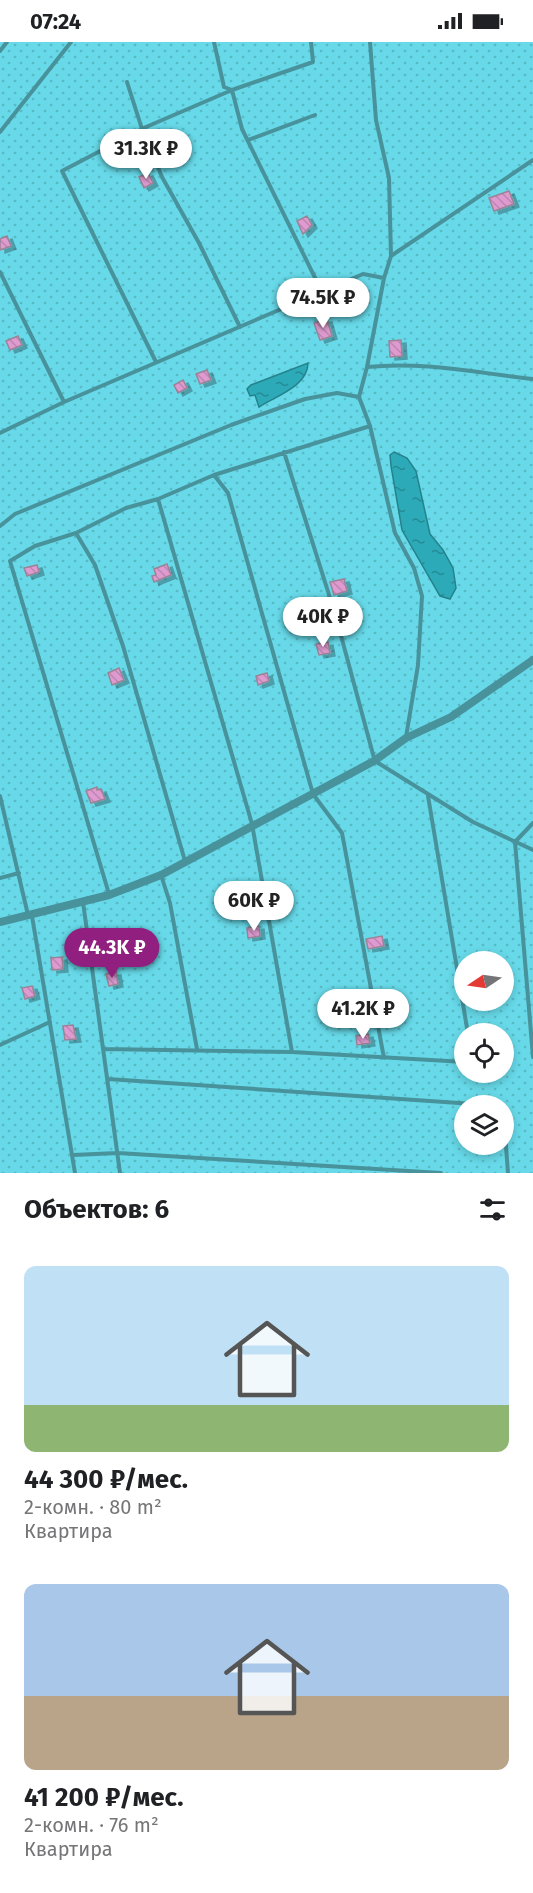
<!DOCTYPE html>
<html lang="ru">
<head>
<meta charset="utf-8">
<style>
  :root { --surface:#fff; --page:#f2f2f2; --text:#202124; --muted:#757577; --accent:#901f7f }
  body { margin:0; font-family:"Fira Sans",sans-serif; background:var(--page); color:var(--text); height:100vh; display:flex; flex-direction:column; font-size:22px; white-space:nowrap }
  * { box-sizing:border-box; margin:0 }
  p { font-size:20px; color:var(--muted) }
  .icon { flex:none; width:33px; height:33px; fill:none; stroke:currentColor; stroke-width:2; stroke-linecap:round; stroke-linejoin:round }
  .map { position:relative; height:1131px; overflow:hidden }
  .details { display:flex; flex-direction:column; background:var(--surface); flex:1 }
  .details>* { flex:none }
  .needle { width:39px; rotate:257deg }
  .controls { position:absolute; left:454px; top:909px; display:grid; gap:12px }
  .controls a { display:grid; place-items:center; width:60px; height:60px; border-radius:50%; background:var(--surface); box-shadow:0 3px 9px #0003; font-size:30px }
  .price { position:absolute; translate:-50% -51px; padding:0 14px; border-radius:21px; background:#fff; color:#222; font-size:20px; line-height:39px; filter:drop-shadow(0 2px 3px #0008) }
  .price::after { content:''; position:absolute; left:50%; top:36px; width:18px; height:14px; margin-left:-9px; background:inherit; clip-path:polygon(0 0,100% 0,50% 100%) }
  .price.on { background:var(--accent); color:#fff }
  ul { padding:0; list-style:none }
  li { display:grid; align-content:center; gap:12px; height:318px; padding:0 24px }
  li span { display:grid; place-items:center; height:186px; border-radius:12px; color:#555 }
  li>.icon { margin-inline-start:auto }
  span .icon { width:108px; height:108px; fill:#fffc; stroke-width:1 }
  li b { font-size:26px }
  h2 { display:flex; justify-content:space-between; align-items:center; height:72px; padding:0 24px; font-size:26px }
  .status { display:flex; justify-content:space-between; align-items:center; height:42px; padding:0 30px; background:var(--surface); direction:ltr }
  .status svg { height:16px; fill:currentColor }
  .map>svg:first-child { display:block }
  .grass { fill:url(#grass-dots); fill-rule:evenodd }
  .water { fill:url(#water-ripples); stroke:#25828c; stroke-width:1.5 }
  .building { fill:url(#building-back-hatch); stroke:#9c8395; stroke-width:1.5; filter:url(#shadow) }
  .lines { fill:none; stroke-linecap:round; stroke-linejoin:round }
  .lane { stroke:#48929c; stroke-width:4 }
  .street { stroke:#48929c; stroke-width:8 }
</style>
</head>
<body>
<div class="status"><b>07:24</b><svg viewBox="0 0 49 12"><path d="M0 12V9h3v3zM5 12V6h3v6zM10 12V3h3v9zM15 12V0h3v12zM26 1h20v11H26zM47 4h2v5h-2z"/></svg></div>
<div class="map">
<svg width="533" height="1131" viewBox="0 0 533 1131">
  <defs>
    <pattern id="grass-dots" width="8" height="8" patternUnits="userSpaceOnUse" patternTransform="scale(1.5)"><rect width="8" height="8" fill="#67d9e8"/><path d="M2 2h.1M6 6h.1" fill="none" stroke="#58bac7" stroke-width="1.8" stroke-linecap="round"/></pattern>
    <pattern id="water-ripples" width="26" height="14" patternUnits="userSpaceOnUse" patternTransform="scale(1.5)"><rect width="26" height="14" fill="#2caab8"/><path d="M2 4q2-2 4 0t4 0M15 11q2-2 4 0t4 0" fill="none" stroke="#248a95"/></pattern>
    <pattern id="building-back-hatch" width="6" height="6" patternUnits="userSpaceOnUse" patternTransform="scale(1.5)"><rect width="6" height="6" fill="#df9bd0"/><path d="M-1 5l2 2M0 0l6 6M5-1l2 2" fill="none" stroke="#be85b2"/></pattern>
    <filter id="shadow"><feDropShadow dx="5" dy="3" stdDeviation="0" flood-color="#0004"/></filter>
  </defs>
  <rect width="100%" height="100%" fill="#c2e7ec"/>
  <path class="grass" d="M0 0H533V1131H0ZM465 920H504V958H465ZM465 992H504V1030H465ZM465 1064H504V1102H465Z"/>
  <path class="water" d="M308 321C308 344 276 354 259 365L255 353 250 354 247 347 251 343Z
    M394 410 407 416 416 429 430 492 443 508 453 526 456 546 450 557 440 554 402 488 391 424 390 413Z"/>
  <path class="building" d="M148 131 153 141 144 146 139 135Z
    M509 149 514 162 494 169 489 156Z
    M307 174 312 183 303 192 297 179Z
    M7 194 11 204 0 208V197Z
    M327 277 332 294 320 298 314 281Z
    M18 294 22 303 10 308 6 299Z
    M401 298 402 314 390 315 389 299Z
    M207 328 211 338 200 342 196 332Z
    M183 338 187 346 178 351 174 343Z
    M167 522 171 533 154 540 152 534 156 533 154 527Z
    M37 523 39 530 27 534 24 526Z
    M344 537 347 549 334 553 330 540Z
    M328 600 330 611 319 613 316 602Z
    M119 626 124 638 112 643 108 631Z
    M267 631 269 639 258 643 256 634Z
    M97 745V748L101 747 105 757 91 761 86 749Z
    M259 884 260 894 248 896 247 886Z
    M382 894 384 904 368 907 366 897Z
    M112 907 114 916 104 918 103 909Z
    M62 915 63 927 52 928 51 916Z
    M116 930 118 942 109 944 106 932Z
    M32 944 35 954 25 957 22 946Z
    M73 983 76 997 65 998 63 984Z
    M368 992 370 1001 357 1003 356 994Z"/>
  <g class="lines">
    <path class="lane" d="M214 0 224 45 232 48 242 87 322 250
      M370 0 376 78 389 136 391 214
      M0 9 7 0
      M127 40 142 87 162 135 199 201 240 285
      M0 90 71 0
      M248 98 315 73
      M0 230 64 360
      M156 320 62 129 146 85 232 48 313 20 311 0
      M367 325C423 319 477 331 533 337
      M0 391 64 360 363 232 384 236
      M284 410 336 575 374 716
      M214 433 228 451 313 752 342 791 384 1016
      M158 457 252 782 292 1010
      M0 484 15 472 231 383 305 357 337 351 359 355
      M76 491 95 523 123 604 185 819
      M406 695 418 623 422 554 414 526 395 491 370 384 359 355 367 325 384 236 391 214 533 118
      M375 719 473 780 533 808
      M0 754 28 873
      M428 754 468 992
      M533 781 515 800 533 1015
      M161 833 170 861 197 1007
      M0 836 19 831
      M109 852 10 519 35 504 76 491 126 466 158 457 214 433 370 384
      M83 860 120 1131
      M32 874 75 1131
      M0 1003 50 980
      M104 1007 292 1010 465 1020
      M108 1037 503 1064
      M504 1078 508 1131
      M73 1113 118 1111 441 1131"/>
    <path class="street" d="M0 880 109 853 161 833 374 719 406 696 451 675 533 618"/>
  </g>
</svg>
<div class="controls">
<a><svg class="needle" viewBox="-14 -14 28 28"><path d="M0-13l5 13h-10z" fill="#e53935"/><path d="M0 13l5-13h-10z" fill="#757577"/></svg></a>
<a><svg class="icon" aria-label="locate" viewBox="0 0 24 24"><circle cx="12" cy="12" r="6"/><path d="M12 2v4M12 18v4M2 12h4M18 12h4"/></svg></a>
<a><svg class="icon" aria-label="layers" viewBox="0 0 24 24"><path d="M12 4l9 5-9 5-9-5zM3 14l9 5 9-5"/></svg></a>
</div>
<b class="price" style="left:146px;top:138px">31.3K ₽</b>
<b class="price" style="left:323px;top:287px">74.5K ₽</b>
<b class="price" style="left:323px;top:606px">40K ₽</b>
<b class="price" style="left:254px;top:890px">60K ₽</b>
<b class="price on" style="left:112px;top:937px">44.3K ₽</b>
<b class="price" style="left:363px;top:998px">41.2K ₽</b>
</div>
<section class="details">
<h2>Объектов: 6<svg class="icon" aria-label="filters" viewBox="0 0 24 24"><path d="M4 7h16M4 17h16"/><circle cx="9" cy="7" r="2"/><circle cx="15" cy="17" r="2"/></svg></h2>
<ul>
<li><span style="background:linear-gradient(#bfe0f5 75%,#8fb573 0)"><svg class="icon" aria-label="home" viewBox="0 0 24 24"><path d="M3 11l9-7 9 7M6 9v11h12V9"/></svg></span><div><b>44 300 ₽/мес.</b><p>2-комн. · 80 m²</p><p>Квартира</p></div></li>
<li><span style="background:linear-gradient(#a9c7e8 60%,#b9a48a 0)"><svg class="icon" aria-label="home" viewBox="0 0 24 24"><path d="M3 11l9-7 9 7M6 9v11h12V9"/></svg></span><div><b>41 200 ₽/мес.</b><p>2-комн. · 76 m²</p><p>Квартира</p></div></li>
</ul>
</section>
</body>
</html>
